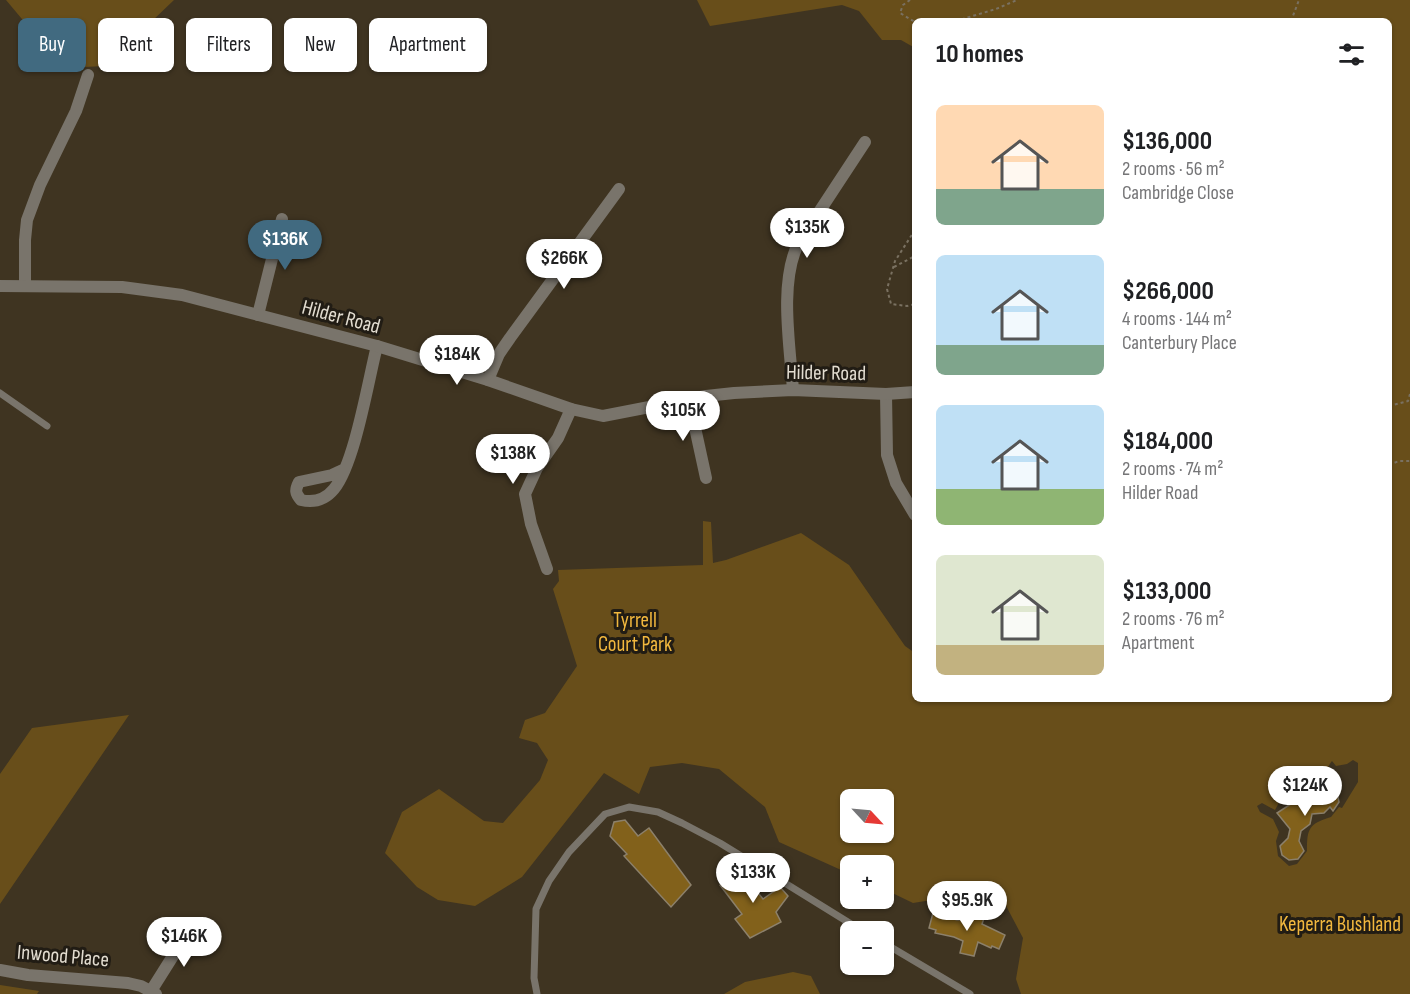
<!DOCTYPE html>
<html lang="en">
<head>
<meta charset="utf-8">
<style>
  :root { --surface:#fff; --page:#f2f2f2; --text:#202124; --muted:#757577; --accent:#416a80 }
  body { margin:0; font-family:"Sofia Sans Condensed",sans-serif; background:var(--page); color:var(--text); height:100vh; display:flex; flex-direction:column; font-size:22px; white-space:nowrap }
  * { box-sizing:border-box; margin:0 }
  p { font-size:20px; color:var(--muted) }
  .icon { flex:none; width:33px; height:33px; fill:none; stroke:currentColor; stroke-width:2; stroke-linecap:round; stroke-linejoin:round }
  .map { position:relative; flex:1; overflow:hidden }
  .sheet { position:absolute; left:912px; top:18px; width:480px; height:684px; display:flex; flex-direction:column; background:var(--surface); border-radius:9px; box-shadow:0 2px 4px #0004 }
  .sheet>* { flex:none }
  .top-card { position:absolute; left:18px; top:18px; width:570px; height:54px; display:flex; gap:12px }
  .needle { width:39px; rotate:116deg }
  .fabs { position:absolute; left:840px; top:789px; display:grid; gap:12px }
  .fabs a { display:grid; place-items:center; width:54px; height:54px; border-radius:9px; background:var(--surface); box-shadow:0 2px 4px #0004; font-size:30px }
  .price { position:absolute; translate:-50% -51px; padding:0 14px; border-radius:21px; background:#fff; color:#222; font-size:20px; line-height:39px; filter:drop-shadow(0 2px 3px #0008) }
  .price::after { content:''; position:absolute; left:50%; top:36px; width:18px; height:14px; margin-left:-9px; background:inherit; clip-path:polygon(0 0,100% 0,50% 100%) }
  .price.active { background:var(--accent); color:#fff }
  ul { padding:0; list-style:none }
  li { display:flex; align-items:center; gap:18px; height:150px; padding:0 24px }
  li span { display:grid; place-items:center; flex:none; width:168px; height:120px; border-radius:9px; color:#555 }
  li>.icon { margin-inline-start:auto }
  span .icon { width:72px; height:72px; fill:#fffc; stroke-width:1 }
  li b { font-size:26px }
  h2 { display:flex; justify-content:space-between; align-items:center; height:72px; padding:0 24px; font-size:26px }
  .pill { padding:0 21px; border-radius:9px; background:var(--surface); box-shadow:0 2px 4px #0004; font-size:21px; line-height:54px }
  .pill.active { background:var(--accent); color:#fff }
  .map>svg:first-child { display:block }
  .green { fill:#684e1a; fill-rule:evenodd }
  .building { fill:#82611b; stroke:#8c806b; stroke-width:1.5 }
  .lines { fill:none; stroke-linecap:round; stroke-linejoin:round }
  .path { stroke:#7a7161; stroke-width:2; stroke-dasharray:3 3; stroke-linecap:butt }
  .service { stroke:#79746b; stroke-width:7 }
  .minor { stroke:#79746b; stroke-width:12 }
  .tertiary { stroke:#79746b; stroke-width:12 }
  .labels { text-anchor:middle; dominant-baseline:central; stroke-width:6; stroke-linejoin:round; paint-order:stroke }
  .street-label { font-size:21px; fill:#e3ddd1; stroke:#211c14 }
  .park-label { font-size:21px; fill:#f2b83e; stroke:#211c14 }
</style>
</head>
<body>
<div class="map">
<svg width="1410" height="994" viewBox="0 0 1410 994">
  <rect width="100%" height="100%" fill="#3f3421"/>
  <path class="green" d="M6 0H174L105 66 63 68Z
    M697 0H1410V994H1021L1016 979 1023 938 1004 902 987 891 913 903 884 889V866H850V874L779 842 765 807 719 769 682 763 650 767 639 794 604 773 522 877 475 906 438 900 417 887 385 853 402 812 439 789 484 821 503 823 540 780 548 760 537 743 519 738 525 720 545 713 577 666 553 589 559 581 558 570 703 565V521L711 522 713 563 726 560 801 533 849 565 905 646 915 653V699H1389V21H915V48L901 40H882L859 11 842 5 710 26ZM1353 760 1358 763V782L1342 808 1339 807 1331 817C1309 824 1307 828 1307 851L1297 864 1289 866 1278 856 1276 841 1279 832 1273 819 1260 812 1257 806 1262 803 1275 810 1280 801C1294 798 1314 790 1323 778 1327 773 1327 767 1332 761L1336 766 1347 764ZM850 800H884V832H850Z
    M129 715 0 904V774L32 728Z
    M793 972 811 976 820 994H724L745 982Z
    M0 985 39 991 37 994H0Z"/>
  <path class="building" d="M1320 785 1323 788H1330L1337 793 1339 802 1333 811 1330 807 1324 813 1312 814 1310 824 1301 831 1299 841 1304 851 1298 859 1289 860 1282 855 1280 846 1288 838 1290 829 1277 813Z
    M625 820 638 836 649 828 691 885 671 907 624 856 627 854 610 836 614 822Z
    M739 869 763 899 780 887 788 896 776 912 781 922 750 938 735 919 742 914 720 885Z
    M933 913 957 920H965L969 915 984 918 982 924 1005 935 999 949 992 946 991 948 978 942 974 956 960 953 963 941 954 937 935 933 936 930 929 928Z"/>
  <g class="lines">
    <path class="path" d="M910 0 903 5 900 13 915 22
      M956 21 996 9 1017 0
      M1291 21 1299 0
      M912 25H915
      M915 230 895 261 887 289 891 304 907 306 915 304
      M894 267 915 256
      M1389 406 1408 401 1410 394
      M1389 465 1399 461H1410"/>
    <path class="service" d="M0 393 47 426
      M884 943 970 994
      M537 994 534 978 536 909 549 881 569 852 605 814 629 807 658 812 682 823 720 843 864 932"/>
    <path class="minor" d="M25 286V240L27 220 40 185 76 111 88 75
      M258 315 282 219
      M488 380 499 354 510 338 619 189
      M793 390C790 346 779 283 798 244L865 142
      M886 394 887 455 896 483 915 515
      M689 400 706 478
      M345 469 332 475 299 482C295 490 295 493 301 500 314 503 325 500 334 489 355 463 368 381 377 346
      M547 569 531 524 525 494 537 468 558 438 571 409
      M0 970 28 975 128 983 141 986 156 994
      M151 991 190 929"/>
    <path class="tertiary" d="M0 286 122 287 182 295 377 346 488 380 571 409 603 416 706 396 734 393 793 390 886 394 915 392"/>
  </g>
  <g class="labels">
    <g class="street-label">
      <text transform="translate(341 317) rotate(15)">Hilder Road</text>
      <text transform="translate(826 373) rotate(1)">Hilder Road</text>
      <text transform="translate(63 956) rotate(5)">Inwood Place</text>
    </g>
    <g class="park-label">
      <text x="635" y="620">Tyrrell<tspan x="635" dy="24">Court Park</tspan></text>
      <text x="1340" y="924">Keperra Bushland</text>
    </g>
  </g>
</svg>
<div class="fabs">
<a><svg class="needle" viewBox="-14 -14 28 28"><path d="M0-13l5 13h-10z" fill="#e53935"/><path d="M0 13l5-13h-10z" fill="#757577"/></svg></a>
<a>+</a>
<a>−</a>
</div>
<b class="price" style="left:807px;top:259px">$135K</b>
<b class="price active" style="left:285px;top:271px">$136K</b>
<b class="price" style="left:564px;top:290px">$266K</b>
<b class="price" style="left:457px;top:386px">$184K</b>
<b class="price" style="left:683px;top:442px">$105K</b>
<b class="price" style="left:513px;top:485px">$138K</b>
<b class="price" style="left:1305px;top:817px">$124K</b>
<b class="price" style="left:753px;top:904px">$133K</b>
<b class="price" style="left:967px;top:932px">$95.9K</b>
<b class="price" style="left:184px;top:968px">$146K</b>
<div class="top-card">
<a class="pill active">Buy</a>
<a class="pill">Rent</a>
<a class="pill">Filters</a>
<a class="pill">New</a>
<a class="pill">Apartment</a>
</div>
<section class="sheet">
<h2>10 homes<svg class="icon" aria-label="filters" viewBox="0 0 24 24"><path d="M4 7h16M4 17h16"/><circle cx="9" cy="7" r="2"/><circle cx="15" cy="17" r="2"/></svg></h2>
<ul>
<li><span style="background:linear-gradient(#ffd9b3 70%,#7fa58c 0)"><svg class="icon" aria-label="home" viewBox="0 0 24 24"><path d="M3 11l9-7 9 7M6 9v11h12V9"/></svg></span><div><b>$136,000</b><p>2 rooms · 56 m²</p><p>Cambridge Close</p></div></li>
<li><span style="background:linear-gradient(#bfe0f5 75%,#7fa58c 0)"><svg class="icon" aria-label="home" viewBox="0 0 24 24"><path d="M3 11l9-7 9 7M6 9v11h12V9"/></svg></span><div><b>$266,000</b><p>4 rooms · 144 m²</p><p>Canterbury Place</p></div></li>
<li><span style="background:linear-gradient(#bfe0f5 70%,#8fb573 0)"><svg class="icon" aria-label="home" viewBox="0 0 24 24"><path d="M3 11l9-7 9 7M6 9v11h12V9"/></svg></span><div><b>$184,000</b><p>2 rooms · 74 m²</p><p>Hilder Road</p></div></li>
<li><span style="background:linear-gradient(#dfe7d0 75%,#c2b280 0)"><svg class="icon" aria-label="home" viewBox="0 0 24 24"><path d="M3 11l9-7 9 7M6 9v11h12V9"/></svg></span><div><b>$133,000</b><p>2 rooms · 76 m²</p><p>Apartment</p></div></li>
</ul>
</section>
</div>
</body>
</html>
